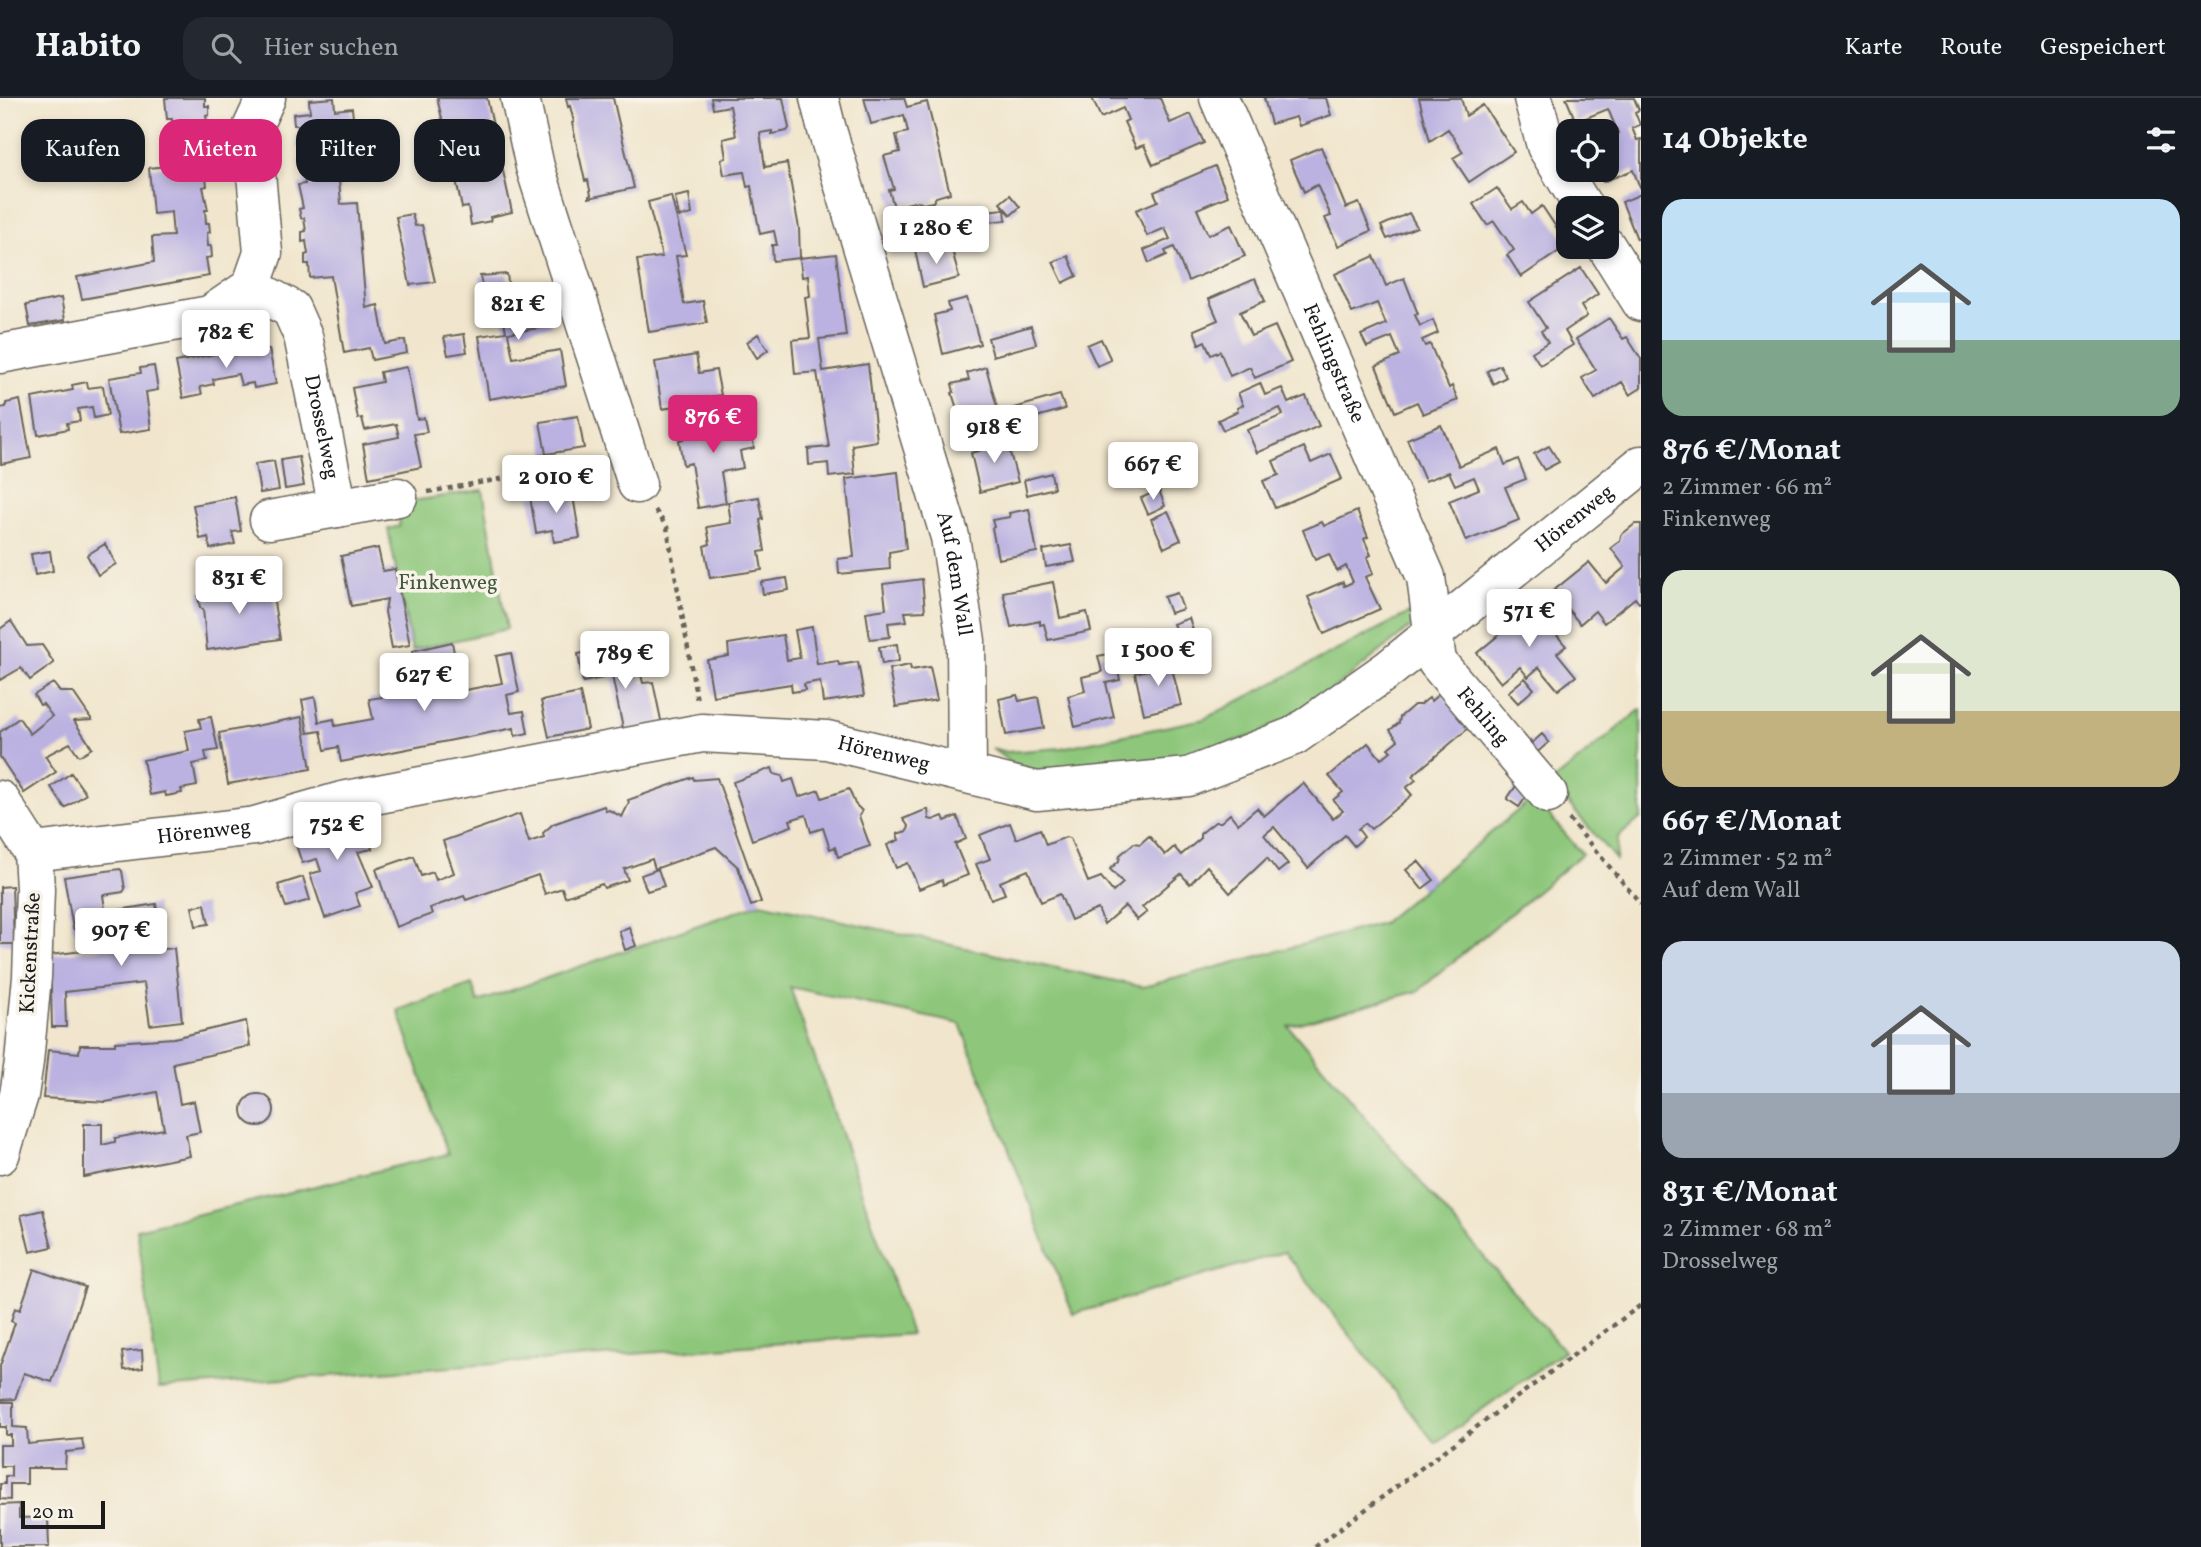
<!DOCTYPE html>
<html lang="de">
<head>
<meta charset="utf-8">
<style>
  :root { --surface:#171b24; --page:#242831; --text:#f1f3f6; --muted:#9ea1a6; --line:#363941; --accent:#db2777 }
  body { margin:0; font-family:Vollkorn,serif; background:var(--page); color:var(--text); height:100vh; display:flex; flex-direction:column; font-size:26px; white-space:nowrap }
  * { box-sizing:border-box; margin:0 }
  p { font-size:23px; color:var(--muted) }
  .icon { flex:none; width:38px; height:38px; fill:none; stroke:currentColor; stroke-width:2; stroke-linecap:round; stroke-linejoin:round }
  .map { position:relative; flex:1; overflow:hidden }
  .drawer { display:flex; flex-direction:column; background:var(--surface); width:560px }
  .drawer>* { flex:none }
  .guide { position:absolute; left:21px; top:21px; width:665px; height:63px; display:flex; gap:14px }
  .controls { position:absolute; left:1556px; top:21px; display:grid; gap:14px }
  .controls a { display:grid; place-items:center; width:63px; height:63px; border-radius:14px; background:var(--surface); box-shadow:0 4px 10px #0003; font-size:35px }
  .scale { position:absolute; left:21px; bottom:18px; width:84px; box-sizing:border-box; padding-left:7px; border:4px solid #1c1c1c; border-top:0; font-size:19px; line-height:24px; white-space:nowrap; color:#1c1c1c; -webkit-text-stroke:5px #f7f3e8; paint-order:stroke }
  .price { position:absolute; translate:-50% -60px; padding:0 16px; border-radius:7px; background:#fff; color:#222; font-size:23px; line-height:46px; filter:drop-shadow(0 2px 4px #0008) }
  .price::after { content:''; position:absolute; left:50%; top:42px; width:21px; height:16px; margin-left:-10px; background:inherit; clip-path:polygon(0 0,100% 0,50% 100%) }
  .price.selected { background:var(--accent); color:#fff }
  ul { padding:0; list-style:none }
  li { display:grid; align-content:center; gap:14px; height:371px; padding:0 21px }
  li span { display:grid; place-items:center; height:217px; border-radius:21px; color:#555 }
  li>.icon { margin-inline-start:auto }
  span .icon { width:126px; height:126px; fill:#fffc; stroke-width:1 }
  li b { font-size:30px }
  h2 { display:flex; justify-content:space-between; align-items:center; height:84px; padding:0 21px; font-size:30px }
  .pill { padding:0 24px; border-radius:21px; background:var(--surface); box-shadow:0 4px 10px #0003; font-size:24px; line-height:63px }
  .pill.selected { background:var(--accent); color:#fff }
  header { display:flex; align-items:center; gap:42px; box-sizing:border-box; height:98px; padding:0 35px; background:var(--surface); border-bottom:2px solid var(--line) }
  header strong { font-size:33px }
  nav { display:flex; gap:38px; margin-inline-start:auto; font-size:24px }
  .search { width:490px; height:63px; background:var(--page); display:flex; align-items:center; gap:18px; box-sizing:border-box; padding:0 24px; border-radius:21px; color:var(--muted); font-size:26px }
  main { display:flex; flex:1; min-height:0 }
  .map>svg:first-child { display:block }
  .green { fill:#8ec77b; stroke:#55724c; stroke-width:2 }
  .building { fill:#bbb2e1 }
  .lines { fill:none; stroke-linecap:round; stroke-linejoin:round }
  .minor-casing { stroke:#67635a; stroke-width:41 }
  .path { stroke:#67635a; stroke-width:4.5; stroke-dasharray:5 5; stroke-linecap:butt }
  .minor { stroke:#fff; stroke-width:38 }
  .labels { text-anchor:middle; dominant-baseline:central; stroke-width:7; stroke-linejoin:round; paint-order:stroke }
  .street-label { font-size:21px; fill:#1c1c1c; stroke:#f7f3e8 }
  .park-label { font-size:21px; fill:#44583d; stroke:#f7f3e8 }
</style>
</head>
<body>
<header>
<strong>Habito</strong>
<div class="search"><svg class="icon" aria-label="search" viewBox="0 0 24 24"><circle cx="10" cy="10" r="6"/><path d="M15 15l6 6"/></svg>Hier suchen</div>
<nav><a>Karte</a><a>Route</a><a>Gespeichert</a></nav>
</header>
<main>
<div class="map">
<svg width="1641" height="1449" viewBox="0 0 1641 1449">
  <rect width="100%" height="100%" fill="#f7f3e8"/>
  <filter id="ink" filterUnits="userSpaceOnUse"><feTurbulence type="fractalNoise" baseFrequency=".0143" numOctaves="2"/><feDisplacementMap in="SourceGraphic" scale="14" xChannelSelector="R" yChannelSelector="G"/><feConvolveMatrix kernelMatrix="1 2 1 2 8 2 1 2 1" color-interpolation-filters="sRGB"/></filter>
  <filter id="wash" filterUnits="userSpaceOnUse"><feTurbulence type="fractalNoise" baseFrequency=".00686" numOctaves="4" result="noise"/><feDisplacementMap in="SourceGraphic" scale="28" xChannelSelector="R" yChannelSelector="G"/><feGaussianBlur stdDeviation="1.57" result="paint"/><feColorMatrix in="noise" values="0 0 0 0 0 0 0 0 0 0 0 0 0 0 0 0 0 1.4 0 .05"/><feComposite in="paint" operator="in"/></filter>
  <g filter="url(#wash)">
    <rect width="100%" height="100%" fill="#f1e6cd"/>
    <path class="green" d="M483 392 507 531 412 552 388 431 400 428 398 419 407 404Z
      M1417 511 1416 525 1327 596 1257 637 1190 656 1100 672 1022 673 991 650 1007 654 1061 650 1204 621Z
      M1641 611V720L1618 739 1616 762 1551 685Z
      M1534 699 1582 756 1418 893 1288 928 1564 1253 1435 1345 1284 1154 1073 1216 960 926 790 889 911 1236 159 1290 137 1131 448 1056 398 912 472 886 478 904 761 805 1143 889 1382 825Z"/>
    <g id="blocks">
      <path class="building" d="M165 0H205V8H209V17L206 18 211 41H208L209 54H212L213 64 201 66 202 79H206L207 88 203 89 208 112H205L206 125H209L210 134 207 135 208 148H211L212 159 206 160 209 178 82 201 77 179 154 164 152 139 173 138 171 114 153 116 149 70 176 67 172 21H167Z
        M334 0 335 12 352 10 359 80 339 83 341 106 357 105 366 210 378 207 385 246 405 242 407 255 372 262 369 250 344 255 331 178 310 180 309 166H305V157L308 156 306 143 302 144V134L306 133 304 120H301L299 111 303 110 298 87 305 86 303 72 300 73 299 63H302L301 50 297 49 298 27H294L293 16 310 14 309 2Z
        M437 0H487L512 114 490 119 491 123 471 127 468 109 462 110 451 58 456 57 452 40 447 41Z
        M566 0H613L634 90 589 100V98L591 97 588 82 585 83 572 25 574 24 570 8 568 9Z
        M711 0H783L789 30 787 33 772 36V33L760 35 765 69 787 65 799 130 800 160 773 163 772 147H777L774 133 760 136 751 88 747 89 744 74 724 77 721 61 726 60 723 41 736 38 730 8 713 11Z
        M864 0H904L907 9 927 4 950 95 936 99 933 104 923 106 918 103 894 109 889 92 894 91 884 58 900 54 896 37 908 34 904 17 871 26Z
        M1092 0H1160L1170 25 1191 16 1204 45 1153 67 1144 47 1136 50 1124 24 1128 22 1123 10 1101 20Z
        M1264 0H1326L1331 17 1299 28 1296 19 1271 26Z
        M1419 0H1461L1466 18 1483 7 1514 54 1469 84 1453 60 1463 54 1448 31 1430 43Z
        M1566 0H1634L1639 12 1635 14 1640 27 1632 30 1637 42 1641 41V92L1633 72 1603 84 1598 72H1606V40L1618 35 1608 11 1576 24Z
        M1321 49 1346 110 1359 105 1371 133 1338 148 1325 120 1331 118 1317 87 1304 94 1290 62Z
        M1215 68 1228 98 1197 111 1208 137 1231 127 1245 158 1188 183 1174 149 1165 153 1167 157 1149 165 1144 152 1170 141 1165 130 1147 138 1136 112 1158 103 1154 94Z
        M1497 90 1512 111 1523 104 1531 116 1542 108 1568 147 1521 179 1507 157 1514 152 1494 123 1487 127 1473 106Z
        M689 96 692 116 679 119 675 99Z
        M1641 96V139L1637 141 1622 104Z
        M1010 97 1020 109 1011 117 1000 105Z
        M671 98 686 157 676 158 684 206 703 203 707 225 649 234 637 162 662 159 648 104Z
        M1005 111 1006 122 953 128 952 116Z
        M1409 115 1417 129 1387 141 1381 128Z
        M412 116 415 128 422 127 435 184 410 187 396 119Z
        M931 148 933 156 952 151 959 180 923 189 915 152Z
        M836 156 846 238 819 241 823 273 868 266 877 343 852 347 855 376 829 379 828 365 809 367 808 351 829 349 817 274 795 276 792 242 810 240 805 199 810 198 808 178 802 179 800 160Z
        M1068 158 1077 178 1063 185 1053 164Z
        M1374 158 1386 188 1404 180 1418 216 1415 217 1420 228 1433 222 1438 235 1422 242 1425 248 1430 246 1449 290 1452 288 1458 302 1423 316 1417 304 1395 314 1376 268 1400 258 1392 239 1367 249 1361 237 1386 226 1377 205 1352 215 1335 176Z
        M1581 170 1598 196 1581 208 1587 218 1565 233 1573 247 1540 267 1532 254 1548 244 1541 233 1546 230 1529 204Z
        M507 176 509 193 544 187 551 228 508 235 513 260 560 252 566 288 489 301 479 238 506 234 503 217 497 218 493 197 484 198 480 178Z
        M1255 181 1265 203 1240 214 1251 238 1275 228 1291 264 1255 280 1250 269 1230 278 1220 253 1211 257 1205 243 1199 246 1194 232 1218 222 1209 201Z
        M61 200 65 222 30 228 26 207Z
        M967 200 980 246 943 256 934 217 950 213 948 205Z
        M1609 220 1623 241 1627 239 1641 261V290L1630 297 1622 284 1595 301 1582 280 1596 272 1576 241Z
        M1031 228 1036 246 993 258 988 240Z
        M464 236 467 254 448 257 444 239Z
        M758 236 768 252 757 260 747 244Z
        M1101 241 1111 262 1097 268 1087 247Z
        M269 251 276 286 254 290 253 285 241 287 238 276 213 281 214 286 200 289 202 296 183 300 176 264 234 252 235 257Z
        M696 257 699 275 716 272 721 297 703 300 704 304 662 311 655 264Z
        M1500 267 1506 279 1493 286 1487 273Z
        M154 268 158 292 146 294 151 331 119 336 109 280 141 275 140 270Z
        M407 269 417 321 424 320 427 334 414 336 421 369 369 380 363 346 399 339 396 326 365 332 362 320 358 321 352 290 382 284 380 274Z
        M986 269 998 313 961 324 952 295 954 294 952 286 969 282 967 275Z
        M87 284 88 290 103 288 108 317 94 320 92 309 78 311 80 323 67 325 68 331 38 337 32 300 73 292 72 287Z
        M1260 285 1265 297 1282 290 1288 305 1306 298 1319 328 1257 355 1247 332 1283 317 1280 310 1223 332 1218 322 1238 313 1237 310 1243 307 1238 295Z
        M1060 297 1065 311 1011 326 1007 312Z
        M20 302 31 360 1 366 0 310 6 309V305Z
        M578 318 584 350 546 356 540 324Z
        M734 318 736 331 751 328 754 350 740 353 743 370 721 374 726 405 698 410 691 365 683 367 679 342 683 341 681 327Z
        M1441 327 1459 368 1499 351 1505 367 1518 361 1526 381 1505 389 1519 422 1466 443 1449 403 1479 391 1474 379 1455 387 1449 374 1425 383 1407 341Z
        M1006 340 1018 384 980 394 971 355 981 352 978 344 986 342 987 345Z
        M1549 348 1559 364 1544 372 1534 356Z
        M1304 349 1311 365 1331 356 1342 381 1275 410 1263 383 1279 377 1273 363Z
        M547 356 549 368 515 373 513 362Z
        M299 359 304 388 285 391 281 362Z
        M274 363 279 392 260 395 255 366Z
        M898 374 906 451 889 454 890 471 839 476 838 461 854 459 846 381Z
        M1051 375 1054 390 1027 397 1024 382Z
        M572 392 580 440 554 444 552 432 536 435 530 399Z
        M1159 392 1165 408 1148 416 1141 400Z
        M235 399 241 433 232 434 235 446 210 451 208 439 200 441 193 407Z
        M759 399 763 421 760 422 765 453 759 454 762 472 710 480 704 448 710 446 707 429 731 425 728 404Z
        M1029 411 1037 454 998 461 992 430 994 429 992 422 1010 419 1009 415Z
        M1168 413 1181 442 1164 450 1151 421Z
        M1357 413 1368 439 1364 441 1371 457 1367 459 1373 476 1365 479 1380 511 1324 536 1308 499 1343 484 1344 488 1353 484 1346 468 1337 473 1329 456 1315 462 1303 432 1322 424 1324 428Z
        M1635 426H1641V504L1639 505 1635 500 1604 525 1595 513 1580 526 1553 493 1589 464 1606 485 1625 469 1611 450 1620 443 1621 437Z
        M105 446 116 466 98 477 87 457Z
        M1071 447 1075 464 1046 469 1043 452Z
        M378 450 383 473 395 471 410 547 392 550 385 514 387 501 351 508 341 458Z
        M50 453 53 473 35 477 31 456Z
        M787 480 789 492 763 496 761 484Z
        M922 481 925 513 905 514 907 523 888 525 890 539 870 541 866 514 886 511 883 486Z
        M267 483 271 486 280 541 207 552 203 511 200 510 198 498 202 493 216 491 218 493Z
        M1053 484 1060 520 1087 514 1091 533 1048 542 1044 526 1040 527V523L1011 529 1003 494Z
        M1177 495 1183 511 1170 515 1164 499Z
        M1548 507 1564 527 1555 535 1566 548 1557 555 1576 578 1558 592 1539 569 1528 579 1520 569 1501 585 1477 555 1533 509 1538 515Z
        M1189 520 1194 535 1179 540 1173 526Z
        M11 523 27 548 42 547 54 565 30 582 21 570 0 582V531Z
        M812 529 817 566 838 563 839 567 858 564 864 598 823 604 820 583 804 586 805 592 792 594 791 586 713 598 707 562 729 558 728 546 783 537 787 562 800 560 795 532Z
        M1174 533 1182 557 1170 562 1161 537Z
        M452 544 454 555 435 559 440 582 431 584 434 598 502 585 496 558 511 555 519 594 507 597 511 615 524 613 528 635 515 638 514 630 341 664 338 649 325 652 321 633 308 635 302 602 315 599 319 624 334 621 335 628 373 621 369 601 383 599V595L418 589 412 553Z
        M897 546 899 563 882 566 879 549Z
        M607 550 611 574 639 569 643 585 653 584 662 627 624 635 612 578 583 584 578 556Z
        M1114 555 1120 582 1106 585 1114 619 1075 629 1068 598 1085 593 1082 579 1102 574 1098 558Z
        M1170 562 1181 607 1144 616 1135 575 1152 571 1151 566Z
        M910 567 911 572 930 569 937 602 896 609 889 571Z
        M1525 580 1534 591 1518 605 1508 594Z
        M53 585 60 594H73L92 622 74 623 92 650 79 658 70 645 45 658 56 674 24 695 0 659V634L19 620 30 636 52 618 43 606 40 607 34 597Z
        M1441 594 1470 629 1412 678 1416 682 1406 690 1412 697 1371 731 1365 725 1358 731 1364 739 1354 748 1345 737 1308 770 1274 729 1264 737 1288 766 1278 774 1267 760 1230 795 1207 768 1190 786 1181 776 1142 809 1147 814 1137 822 1125 808 1104 826 1098 811 1071 822 1060 796 1041 804 1028 772 1000 784 1005 796 991 801 976 766 990 761 980 737 1010 725 1016 741 1040 731 1046 747 1066 739 1070 740 1088 784 1101 779 1113 794 1123 785 1110 771 1119 763 1120 757 1134 745 1140 746 1149 738 1165 757 1174 749 1181 757 1200 741V736L1215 724H1221L1230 716 1238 726 1257 710 1264 718 1303 685 1333 721 1343 713 1333 702 1343 694 1329 678 1368 645 1381 661 1391 653 1388 650 1398 642 1390 632 1399 625 1400 619 1414 607H1420L1429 600 1431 603Z
        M580 595 588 631 549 639 541 603Z
        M1017 597 1019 603 1038 599 1044 630 1006 637 999 601Z
        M211 619 218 652 205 654 207 663 193 666 197 688 181 691 182 695 166 698 165 694 150 697 143 662 189 653 185 633 201 630 199 621Z
        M302 619 311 671 228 686 219 635Z
        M1542 636 1549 644 1533 658 1524 647 1530 642 1532 645Z
        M772 670 774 676 782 678 784 684 793 681 799 699 819 692 822 700 849 691 855 706 862 713 859 718 870 748 838 759 835 749 830 751 823 730 811 734 806 717 790 722 792 728 752 742 733 684Z
        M71 675 86 696 65 710 51 689Z
        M693 679 694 682 717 680 761 804 751 808 738 769 716 749 655 771 652 761 624 771 628 782 604 790 602 786 565 799 562 790 545 796 538 777 466 802 464 798 444 805 430 810 432 816 396 829 376 771 414 758 421 778 433 774 436 782 454 775 443 743 520 716 529 744 544 739 543 735 553 726 604 708 606 713 609 712 622 719 629 705 628 702Z
        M1516 688 1528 696 1519 709 1507 701Z
        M928 711 929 721 933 722 943 718 945 723 957 718 966 741 955 746 968 777 943 787 942 782 919 791 908 765 896 770 887 747 899 742 897 736 907 733 909 729 903 721Z
        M364 716 372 751 358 754 373 789 355 795 360 808 325 820 310 776 321 773 317 761 302 765 292 735Z
        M1418 763 1434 782 1422 791 1406 772Z
        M120 771 122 773 125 791 123 794 103 797 106 818 95 820 96 826 92 831 77 834 73 830 64 779Z
        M658 771 664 788 647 793 641 777Z
        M303 779 310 802 286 809 278 787Z
        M12 788 14 846H0V789Z
        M156 806 161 837 138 841V847L140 854 174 850 182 923 150 927 144 885 65 894 66 929H52L50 857 118 849 112 813Z
        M205 806 209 826 196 828 192 809Z
        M629 829 636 848 625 852 619 833Z
        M246 923 250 948 173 965 180 1006 194 1003 200 1034 186 1037 190 1058 84 1079V1026H102V1047L115 1044V1040L164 1031 157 994 106 1004 43 1000 48 952 79 955 80 947H115V944L174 940Z
        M242 1012a16 16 0 1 1 32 0a16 16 0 1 1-32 0Z
        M43 1112 52 1149 30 1154 21 1117Z
        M34 1171 85 1189 52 1284 24 1275 15 1301 0 1302V1268L15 1225 11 1223 15 1210 20 1212Z
        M142 1252 143 1270 124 1272 122 1254Z
        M0 1304H13V1329L27 1330 28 1346 82 1341 84 1352 66 1354 65 1370H27V1386H10V1402L0 1401V1386H5V1378H11V1368H0V1347H11V1337H6V1329H0Z
        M19 1406V1420L48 1419 49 1449H0V1407Z"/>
    </g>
  </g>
  <g filter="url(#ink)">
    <use href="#blocks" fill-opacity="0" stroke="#67635a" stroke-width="2"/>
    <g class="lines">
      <defs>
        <g id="minor">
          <path d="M520 0 535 69 637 386"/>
          <path id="s1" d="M819 0 827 32 950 439 966 543 967 675"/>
          <path id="s2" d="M1219 0 1426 479 1437 564 1548 696"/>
          <path d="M1533 0 1546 48 1584 110"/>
          <path d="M1606 148 1641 204"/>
          <path id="s3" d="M251 189 291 211 303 238 338 410"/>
          <path d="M0 256 210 217 251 189 263 155 252 30 266 0"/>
          <path d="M269 422 398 399"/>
          <path d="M0 702 33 754 35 791 32 879 24 964 19 997 0 1057"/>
          <path id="s4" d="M33 754 255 728 342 703 702 635 827 642 1037 693 1188 679 1294 638 1389 571 1641 367"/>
        </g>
      </defs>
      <use href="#minor" class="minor-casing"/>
      <path class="path" d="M428 394 596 364
        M655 412 667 429 697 603
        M1569 721 1641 806
        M1315 1449 1641 1207"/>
      <use href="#minor" class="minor"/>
    </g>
  </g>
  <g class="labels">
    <g class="street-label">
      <text stroke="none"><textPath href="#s2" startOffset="289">Fehlingstraße</textPath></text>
      <text stroke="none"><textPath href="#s3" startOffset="168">Drosselweg</textPath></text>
      <text stroke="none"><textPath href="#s4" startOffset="1642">Hörenweg</textPath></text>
      <text stroke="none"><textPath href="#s1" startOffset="495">Auf dem Wall</textPath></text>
      <text stroke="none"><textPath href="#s2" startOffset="679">Fehling</textPath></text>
      <text stroke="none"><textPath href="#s4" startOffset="864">Hörenweg</textPath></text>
      <text stroke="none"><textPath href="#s4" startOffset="172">Hörenweg</textPath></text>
      <text transform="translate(31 855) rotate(-87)">Kickenstraße</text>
    </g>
    <g class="park-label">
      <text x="448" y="485">Finkenweg</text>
    </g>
  </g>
</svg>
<div class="controls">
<a><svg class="icon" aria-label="locate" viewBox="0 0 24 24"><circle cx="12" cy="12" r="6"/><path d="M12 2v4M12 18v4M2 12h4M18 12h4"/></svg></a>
<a><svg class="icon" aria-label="layers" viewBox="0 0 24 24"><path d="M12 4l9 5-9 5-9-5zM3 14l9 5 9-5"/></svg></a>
</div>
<div class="scale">20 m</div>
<b class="price" style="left:936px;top:168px">1 280 €</b>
<b class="price" style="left:518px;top:244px">821 €</b>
<b class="price" style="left:226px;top:272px">782 €</b>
<b class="price selected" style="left:713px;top:357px">876 €</b>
<b class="price" style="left:994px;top:367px">918 €</b>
<b class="price" style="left:1153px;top:404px">667 €</b>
<b class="price" style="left:556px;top:417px">2 010 €</b>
<b class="price" style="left:239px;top:518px">831 €</b>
<b class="price" style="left:1529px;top:551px">571 €</b>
<b class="price" style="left:1158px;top:590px">1 500 €</b>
<b class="price" style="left:625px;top:593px">789 €</b>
<b class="price" style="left:424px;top:615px">627 €</b>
<b class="price" style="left:337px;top:764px">752 €</b>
<b class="price" style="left:121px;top:870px">907 €</b>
<div class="guide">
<a class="pill">Kaufen</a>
<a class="pill selected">Mieten</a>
<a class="pill">Filter</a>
<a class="pill">Neu</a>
</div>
</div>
<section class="drawer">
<h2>14 Objekte<svg class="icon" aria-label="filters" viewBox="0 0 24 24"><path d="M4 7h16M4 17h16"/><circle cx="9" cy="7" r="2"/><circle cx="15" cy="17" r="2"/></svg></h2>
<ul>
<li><span style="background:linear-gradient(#bfe0f5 65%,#7fa58c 0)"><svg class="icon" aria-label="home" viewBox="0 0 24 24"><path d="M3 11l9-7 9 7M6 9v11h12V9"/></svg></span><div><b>876 €/Monat</b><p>2 Zimmer · 66 m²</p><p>Finkenweg</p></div></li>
<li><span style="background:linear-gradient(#dfe7d0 65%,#c2b280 0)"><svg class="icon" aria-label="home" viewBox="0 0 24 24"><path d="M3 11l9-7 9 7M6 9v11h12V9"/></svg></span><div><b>667 €/Monat</b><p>2 Zimmer · 52 m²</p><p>Auf dem Wall</p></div></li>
<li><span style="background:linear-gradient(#c9d6e8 70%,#9aa5b1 0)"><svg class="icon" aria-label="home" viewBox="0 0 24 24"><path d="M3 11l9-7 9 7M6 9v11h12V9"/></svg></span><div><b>831 €/Monat</b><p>2 Zimmer · 68 m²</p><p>Drosselweg</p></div></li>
</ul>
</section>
</main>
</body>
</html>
